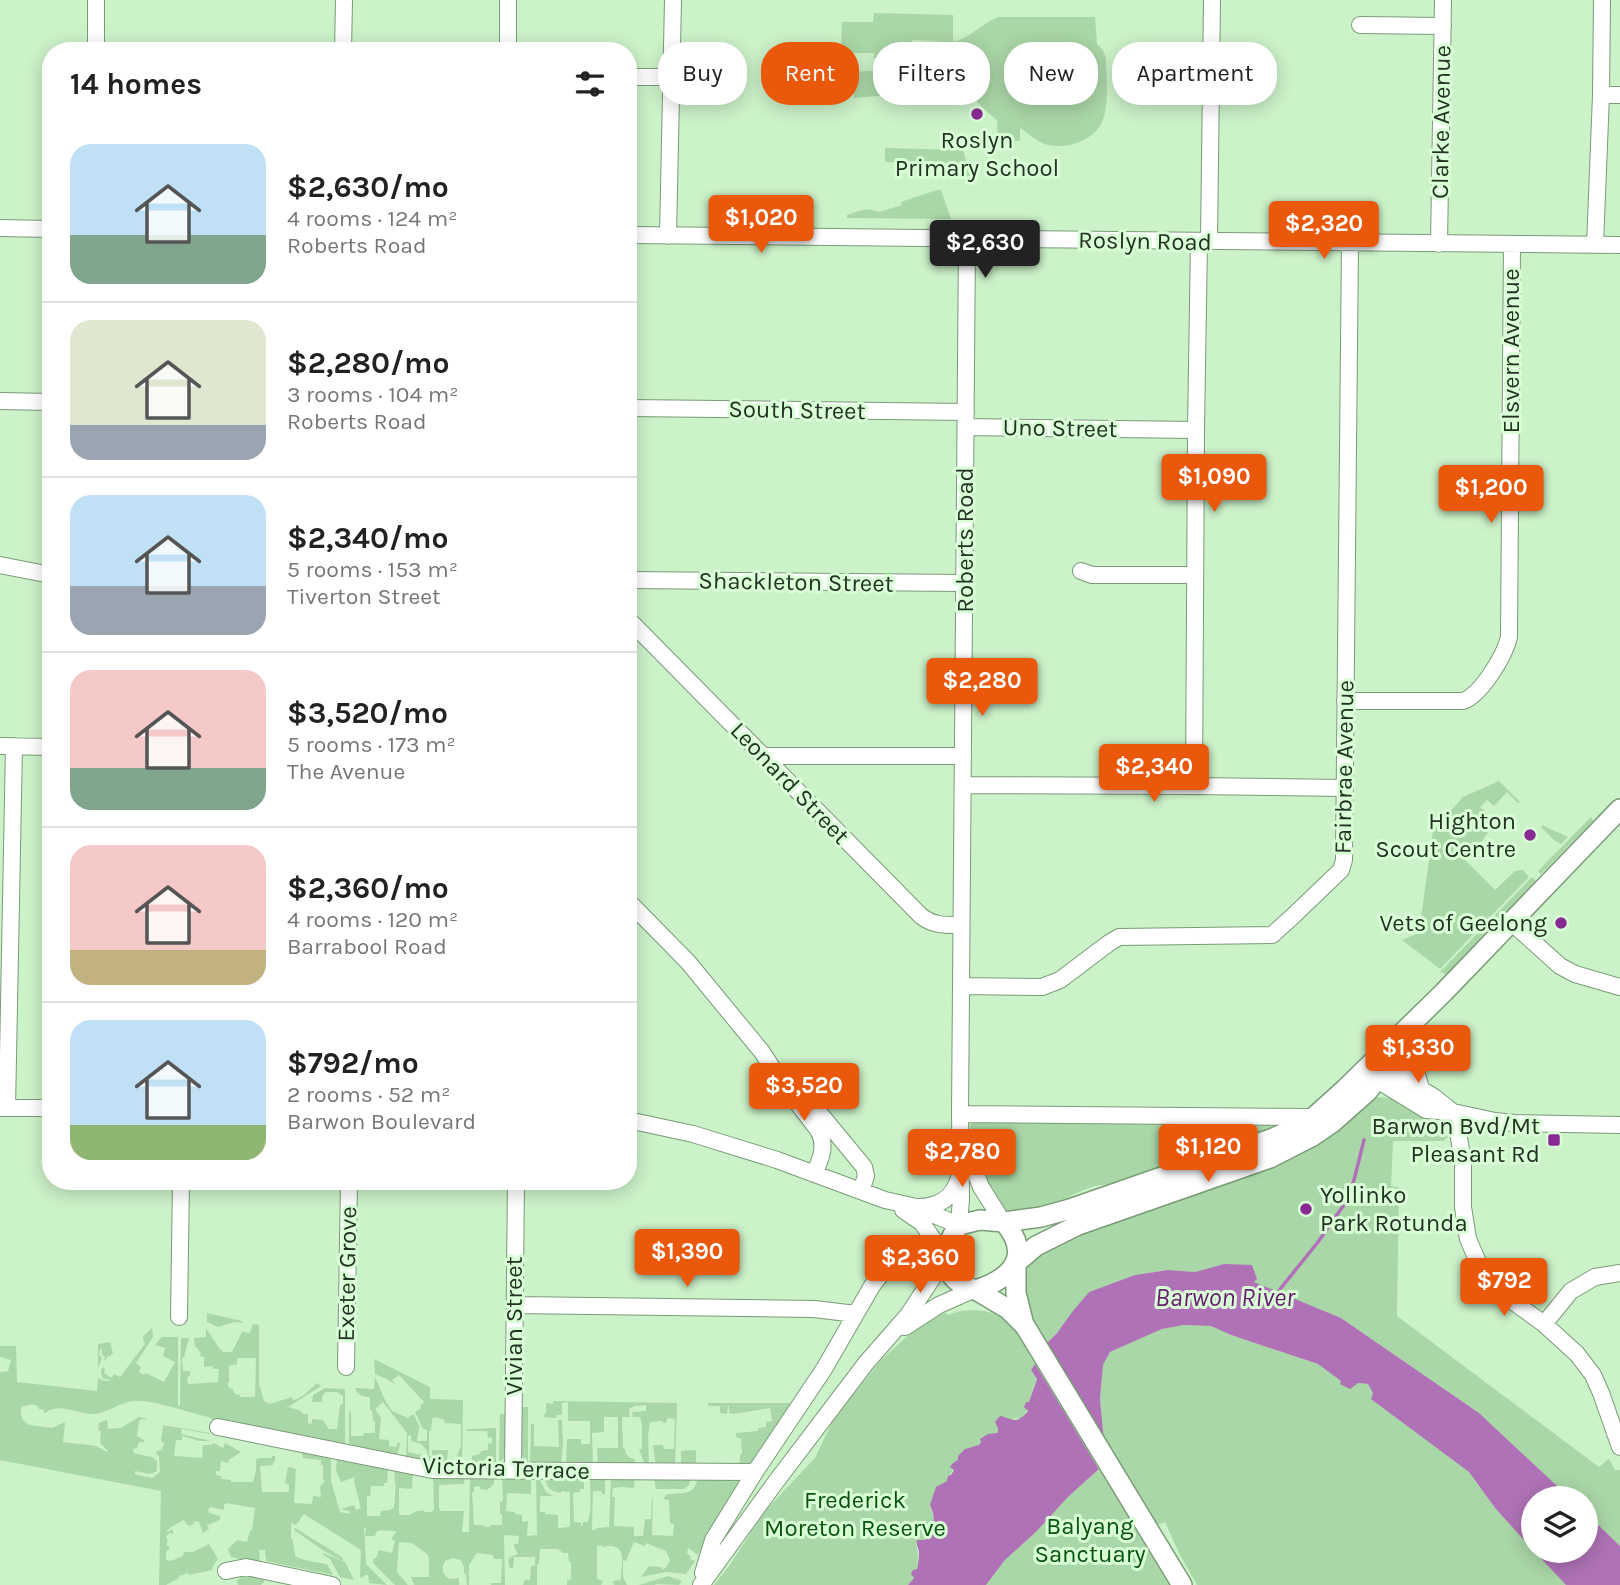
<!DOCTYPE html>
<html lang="en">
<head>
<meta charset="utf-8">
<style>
  :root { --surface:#fff; --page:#f2f2f2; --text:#222; --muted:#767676; --line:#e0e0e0; --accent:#ea580c }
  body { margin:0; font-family:Karla,sans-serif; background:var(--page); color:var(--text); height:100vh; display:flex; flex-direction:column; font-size:26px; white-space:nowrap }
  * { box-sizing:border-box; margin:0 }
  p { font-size:23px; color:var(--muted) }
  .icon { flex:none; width:38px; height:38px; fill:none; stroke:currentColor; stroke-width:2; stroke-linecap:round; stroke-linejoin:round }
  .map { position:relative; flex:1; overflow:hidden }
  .sheet { position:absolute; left:42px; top:42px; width:595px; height:1148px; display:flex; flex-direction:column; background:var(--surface); border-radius:28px; box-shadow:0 4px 18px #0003 }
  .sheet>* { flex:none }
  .top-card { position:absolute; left:658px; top:42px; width:665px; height:63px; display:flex; gap:14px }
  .fabs { position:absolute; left:1521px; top:1486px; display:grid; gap:14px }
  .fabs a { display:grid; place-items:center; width:77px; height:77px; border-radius:50%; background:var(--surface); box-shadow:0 4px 18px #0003; font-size:35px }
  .price { position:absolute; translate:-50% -60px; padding:0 16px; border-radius:7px; background:var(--accent); color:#fff; font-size:23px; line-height:46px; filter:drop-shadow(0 2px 4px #0008) }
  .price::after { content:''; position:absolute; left:50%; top:42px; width:21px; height:16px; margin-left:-10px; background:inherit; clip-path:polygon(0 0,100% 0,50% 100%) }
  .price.current { background:#222; color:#fff }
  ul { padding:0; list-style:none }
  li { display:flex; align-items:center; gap:21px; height:175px; padding:0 28px }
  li+li { border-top:2px solid var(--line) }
  li span { display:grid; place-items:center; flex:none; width:196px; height:140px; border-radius:21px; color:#555 }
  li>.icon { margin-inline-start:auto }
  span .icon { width:84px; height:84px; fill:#fffc; stroke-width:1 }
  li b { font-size:30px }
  h2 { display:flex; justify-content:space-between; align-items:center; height:84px; padding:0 28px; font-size:30px }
  .chip { padding:0 24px; border-radius:28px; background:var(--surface); box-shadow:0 4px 18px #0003; font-size:24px; line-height:63px }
  .chip.current { background:var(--accent); color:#fff }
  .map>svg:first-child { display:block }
  .green { fill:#aad7a7; fill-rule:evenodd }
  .water { fill:#af72b6 }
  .pier { fill:#ccf2c9 }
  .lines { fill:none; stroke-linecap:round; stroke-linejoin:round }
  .stream { stroke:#af72b6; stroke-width:3.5 }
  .minor-casing { stroke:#799c77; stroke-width:18 }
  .major-casing { stroke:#799c77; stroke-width:22 }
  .minor { stroke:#fff; stroke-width:16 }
  .major { stroke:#fff; stroke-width:19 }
  .poi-dot { fill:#892a94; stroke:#d9ffd6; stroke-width:2.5 }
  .labels { text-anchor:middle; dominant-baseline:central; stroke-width:6; stroke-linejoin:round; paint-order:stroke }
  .street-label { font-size:24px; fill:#233223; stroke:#d9ffd6 }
  .poi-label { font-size:24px; fill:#233223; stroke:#d9ffd6; text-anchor:end }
  .park-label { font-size:24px; fill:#09530e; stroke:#d9ffd6 }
  .water-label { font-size:26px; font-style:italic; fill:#681b70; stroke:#d9ffd6 }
</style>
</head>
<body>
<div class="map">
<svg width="1620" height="1585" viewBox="0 0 1620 1585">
  <rect width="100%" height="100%" fill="#ccf2c9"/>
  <path class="green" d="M874 13 953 15V41C967 41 983 22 999 17H1095L1097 44 1103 50 1106 58C1106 76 1110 108 1101 124 1092 141 1067 149 1048 145 1038 142 1029 134 1020 128V141L998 140 997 120C983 109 970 96 963 80L957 78 941 83 940 80 947 69 946 59 941 53 940 47 926 46 920 51V42L944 41 912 40V54H898V58H874V53H841L842 22H873Z
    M902 69 904 94 854 98 852 72Z
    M885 148 963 150 970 175 967 177 937 164 885 162Z
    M937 190H941L951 219 847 218V215C861 210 866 207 879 212L902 205 901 202Z
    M1499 781 1520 802 1518 803 1507 792 1494 806 1487 800 1480 807 1488 814 1487 815 1491 821C1488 840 1476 846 1464 859L1495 890 1515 871 1523 870 1529 877 1440 969 1402 940 1419 933 1433 831 1463 797Z
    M1591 817 1593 821 1541 874 1538 871Z
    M1543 825 1546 827 1568 837 1561 844 1554 840 1541 827Z
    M1532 877 1536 881 1446 974 1440 972Z
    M1376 1097 1391 1098 1456 1130 1443 1141H1393L1391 1186 1399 1187 1397 1316 1599 1467 1609 1459 1615 1470H1620V1546L1586 1513V1498H1570L1479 1413 1341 1318 1253 1282 1224 1264 1195 1272 1168 1270 1135 1275 1089 1292 1072 1312 1057 1333 1046 1344 1025 1326 1016 1263Z
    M973 1122 1277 1123 1276 1128 1121 1183 1094 1186 1074 1194 1058 1205 1007 1211 998 1204 975 1158 970 1125Z
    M974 1310C1013 1312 1018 1334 1035 1364L1031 1370 1037 1379C1030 1391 1032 1407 1022 1418L1008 1419 1004 1417 998 1428V1433L981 1442 979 1445 972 1448 958 1460 947 1481 939 1487 930 1505C933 1515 936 1520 929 1529L930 1534 925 1540 916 1544C920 1558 918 1571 910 1584L908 1585H714L729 1566 765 1511 815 1458 834 1418 881 1360 924 1321 942 1311 948 1315 960 1311Z
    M207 1313 242 1321V1323C233 1320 227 1325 218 1327L207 1322Z
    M253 1324 259 1325V1383L264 1401 270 1404 292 1397V1399L295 1400 304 1395 317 1383 321 1386 288 1407 301 1411 303 1414H308V1423L312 1424V1419L323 1420 329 1429H337L340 1405 343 1404V1396L337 1392H325L324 1395H322V1402H312L313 1395 325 1388 345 1389V1444L349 1446 213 1420 208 1417C190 1413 151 1399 134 1401 120 1402 106 1414 92 1414 77 1414 59 1402 45 1413H44V1410L39 1409 38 1406 32 1404 21 1407V1415L23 1420 29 1425 52 1428 65 1422 63 1442 96 1446 107 1452 108 1451 100 1443 101 1431 98 1430 99 1423 107 1420 108 1429 121 1428 139 1417 147 1419V1420L142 1419 139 1421 137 1436 144 1440V1442H139L137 1448 133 1449 134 1453 155 1458 154 1462 157 1459V1471L150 1474 135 1471V1474L152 1478 160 1472 159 1456 156 1454 157 1451 162 1450 164 1443 161 1441 163 1425 210 1433V1434L182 1429 181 1434 211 1441H199L182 1436V1440H176L174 1456 202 1458 203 1445H211L214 1443 223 1448 225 1443 241 1452 229 1460 228 1463 221 1461 220 1471H216V1475L221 1476V1479L231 1480V1482H253L256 1471V1460L258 1458H272V1456H275V1462H273V1465L260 1466 262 1492H289V1485L285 1483 288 1467H292V1468L296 1469 294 1503 312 1504 313 1496 321 1497 320 1486 325 1481 323 1479V1465H321V1460L303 1458 301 1450 331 1456V1481L340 1512 350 1514 349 1511 341 1509 354 1505 356 1510 361 1508 354 1482 355 1477 341 1482 336 1471 337 1457 388 1468 387 1483H384V1486H371L370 1496H367V1516H380L381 1511 390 1510 394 1507 396 1484H395L394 1468 413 1473 412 1489 399 1488V1515H409L417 1511H422V1509L425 1512H432L434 1509 433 1476H465L464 1484 439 1485V1508L441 1511H464L462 1532H469L470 1476H494V1484L487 1490 480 1489V1486L474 1487V1492H472L474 1525H483L484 1527H490V1525H502V1514H500V1502L503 1501 502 1476H531V1494L507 1493V1495L506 1511 515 1512V1514L522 1515V1522L528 1521 527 1536 537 1535 536 1476 539 1478 546 1492 553 1496H540V1512H545V1514L558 1515V1528L570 1527V1492L561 1491V1493C551 1491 546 1488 545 1477L584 1476V1489H580V1492L573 1493 574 1522 581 1523V1526H583V1522H588C592 1507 590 1493 590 1477H605V1494H602L601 1491H593L592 1530H595L597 1528 609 1527 611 1478H635L634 1488 622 1487 613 1488 612 1497H615L614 1526 634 1527V1536H643L645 1519H651L652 1499H653L652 1535 673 1536 674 1524 670 1523 669 1500 663 1499 666 1495C683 1491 694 1498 698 1477L734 1478 738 1481 740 1485 698 1555 688 1548 687 1553 691 1557 690 1559 695 1561 686 1574 666 1572 641 1577 649 1566 661 1567 663 1570 667 1566 670 1560 666 1551 646 1543 645 1546 634 1542 626 1561 623 1560V1577L627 1585H611H614L613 1581 621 1580C620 1572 627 1550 615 1547 611 1545 606 1547 602 1547V1545L597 1546V1579L603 1581 601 1585H565H567V1581L571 1579V1562H569L568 1553H563L558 1549H540L539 1564H537V1585H523L525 1580H530L531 1566H535V1557H514L513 1568H510L508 1560 510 1557 518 1554 515 1549 514 1544H518L519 1536 504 1535 505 1585H491V1583H501L502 1559H494L493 1555 477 1553 469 1565V1585H467L466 1575 464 1573V1567L461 1560 453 1558 445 1561C441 1569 442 1574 449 1579L459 1578V1585H414L411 1577H429V1558L427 1554 412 1543 399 1542 397 1572 408 1585H395L374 1564 373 1559 376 1558 379 1550 392 1553 395 1541 391 1539 397 1531C391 1532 383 1529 377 1531L375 1536H365L366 1528H364L366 1564 387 1585 369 1583 368 1575H365L362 1578 360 1577 361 1550 304 1514 296 1525 291 1523V1538L293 1540 295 1556C303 1561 317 1562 327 1564L333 1575 266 1561 265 1550H259L260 1563 231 1557 228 1549 237 1540 247 1542 250 1531 252 1530 255 1508 226 1503 224 1505V1510L211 1507 208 1509 209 1513 220 1516V1520L207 1525 209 1529 203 1533 199 1522 194 1521V1524L190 1526 186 1524 184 1520 171 1527 167 1531 168 1532 172 1529 174 1534 170 1533 166 1536 168 1542 166 1544 170 1548 166 1552V1560L171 1561 183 1556 184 1552H193L209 1544 218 1559 213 1566 212 1570 189 1575 188 1573 179 1576V1578L166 1585H159L161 1491 0 1460V1372L8 1371 11 1360 0 1357V1346H16L17 1382 97 1391 98 1377 101 1380 111 1381 110 1380 102 1378 101 1371 103 1367 105 1369 104 1373 111 1378 114 1374 120 1377 145 1344 143 1340V1336L152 1328 153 1337 136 1363 141 1367 139 1372 144 1375 146 1373 164 1382 175 1362 163 1356 165 1348 155 1345 162 1337H178V1405L180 1406 181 1338H189L184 1357 182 1358 183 1371H190V1376H188L187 1383 190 1384 218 1382 219 1369H213V1366L204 1367V1357L200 1356 201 1353 195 1346 194 1338 206 1337V1328L219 1348 223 1352H232L242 1332 250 1333ZM237 1358H256L255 1397H240V1395L235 1394 232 1388 230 1389 227 1383 229 1382V1366L237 1364Z
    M1184 1325 1211 1326 1231 1335 1318 1364 1342 1381 1353 1384 1358 1383 1368 1384 1373 1393 1372 1399 1469 1472 1495 1508 1566 1585H1197L1180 1555 1165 1522 1147 1529 1104 1441 1100 1399 1103 1365 1110 1352 1162 1329Z
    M110 1342 113 1353 110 1356H108L104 1362 105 1357 102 1355V1349H100L99 1355 102 1358 98 1368V1344Z
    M374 1359 430 1387V1399L463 1400 462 1465H453L461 1446V1424L445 1423 444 1420 435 1417 432 1419 431 1431H429V1456H432V1450H448L447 1463 431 1464 426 1449 423 1446 422 1444 411 1441V1435L408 1436V1452L420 1455 421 1453 424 1461 406 1459 407 1433 383 1402 375 1409 381 1418 379 1439 389 1440V1446L396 1447 398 1442 400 1444 397 1458 353 1449V1446L349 1443V1413L351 1412V1436H363L364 1433H375V1421H373L372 1410H370V1397C363 1397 358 1396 355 1388L374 1389 375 1377 385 1400 392 1411 408 1418 413 1414 420 1427 419 1428 417 1441H427V1430L423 1429 415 1412 421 1408 420 1406 424 1402 399 1375 392 1380 396 1385 385 1378 375 1374Z
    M794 1398H797L751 1465H739L740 1456 742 1453 741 1439 736 1437V1433L758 1431 759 1428 766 1427V1422L772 1421 770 1408 733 1414 729 1413V1406H728L727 1414 720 1413V1406H708V1403H792Z
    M553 1401 677 1403 675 1466H656L653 1445H663L664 1449H674L675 1419 667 1418 666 1423H663L662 1421 650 1422 648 1436 649 1465H645L639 1449H642V1425L640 1417H633L632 1412 646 1411V1405L635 1406 629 1409 630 1417H622L623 1448 625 1449C625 1455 628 1457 634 1459L637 1465 598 1466 597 1448H618V1417H604V1432L592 1433 593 1465H566L567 1439H581V1444H590V1421H568V1402L562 1403V1415H556V1418L544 1417V1414L546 1413V1403L553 1404Z
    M520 1407H528V1463C514 1453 520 1423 520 1407Z
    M500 1414H508L506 1456 499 1463Z
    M558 1420H562L563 1443 561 1465 530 1464 531 1424H534V1446L559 1447Z
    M496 1428V1464L472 1465V1456L480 1454 481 1451 488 1450V1444L492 1443V1438L488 1437 487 1431H467V1429Z
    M696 1450V1465L681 1466V1451Z
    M1099 1469 1169 1585H986L1005 1560 1036 1532 1068 1497Z
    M691 1477 689 1485 684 1489H656L654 1479Z
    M295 1528 342 1557 343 1560H341L324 1551 294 1530Z
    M323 1553 345 1562 354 1580 340 1577 330 1559 322 1554Z
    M249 1573 264 1576V1582L261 1585H238L237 1580Z
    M668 1576 682 1581 679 1585 655 1584 656 1585H639Z"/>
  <path class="water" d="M1224 1264 1252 1265 1257 1279 1254 1282 1341 1318 1479 1413 1570 1498H1533V1550L1495 1508 1469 1472 1371 1399 1373 1393 1368 1384 1358 1383 1350 1389 1340 1384 1341 1381 1318 1364 1231 1335 1211 1326 1184 1325 1162 1329 1110 1352 1103 1365 1100 1399 1104 1441 1046 1344 1057 1333 1072 1312 1089 1292 1135 1275 1168 1270 1195 1272Z
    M1035 1364 1099 1469 1068 1497 1036 1532 1005 1560 986 1585H908L914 1578 911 1574 913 1570 917 1569C918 1564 919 1558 919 1552 918 1547 916 1545 917 1540H925L930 1534 929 1529C936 1520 934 1515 930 1505L936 1487 947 1481 948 1476 951 1475 954 1470 950 1467 953 1463 958 1460V1456L965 1449 979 1445 981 1442 980 1439 988 1434 998 1433V1428L995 1422 1000 1416C1014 1419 1016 1425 1028 1411L1024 1407 1026 1402H1029L1037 1379 1031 1370Z
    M1586 1513 1620 1546V1585H1566L1534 1551 1586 1550Z"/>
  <path class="pier" d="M1036 1360 1103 1470 1101 1473 1034 1361Z"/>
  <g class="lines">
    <path class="stream" d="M1277 1293 1318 1242 1350 1196 1364 1140"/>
    <defs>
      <path id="minor" d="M508 0V51
        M1360 25 1443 26
        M96 51V0
        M343 51 344 0
        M628 77H671
        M1601 95H1620
        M0 228 51 229
        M628 235 1620 245
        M668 236 673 0
        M1209 241 1212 0
        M1439 244 1443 0
        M1595 245 1601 95 1602 0
        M0 401 51 402
        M628 408 966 412
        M966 427 1196 430
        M0 565 51 575
        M1081 571 1092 575H1195
        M628 580 964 583
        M628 619 921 916C934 926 945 925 961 925
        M1345 701H1463C1481 695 1505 655 1509 637L1512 244
        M0 746 51 747
        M763 756H963
        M963 785 1194 786 1345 788
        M1194 786 1196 430 1199 241
        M628 901 688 962 762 1052 782 1083 818 1130C827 1145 821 1159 814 1174
        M1511 922 1560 966 1575 974 1620 987
        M961 986 1042 987 1060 980 1109 943 1119 937 1272 935 1292 917 1341 870 1344 860 1350 243
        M1415 1031 1413 1060 1421 1089
        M1387 1068 1434 1097 1453 1112
        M1377 1080 1426 1110 1453 1112 1495 1121 1514 1123 1620 1125
        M803 1093 864 1167 866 1176 861 1191
        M0 1108H51
        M7 1108 14 746
        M960 1114 1314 1117
        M1461 1115 1458 1132 1463 1162V1207L1468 1239 1478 1262 1492 1281 1508 1298 1544 1324 1577 1354 1593 1375 1601 1393 1620 1447
        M628 1120 693 1134 777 1160 885 1200 912 1206 959 1225
        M964 1144 981 1187 1003 1222
        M918 1207C939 1207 953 1198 959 1178
        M903 1210 922 1223 945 1257
        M959 1224 961 1199 960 1114 967 239
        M514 1305 814 1309 856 1314
        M179 1317 181 1181
        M1544 1324 1571 1291 1595 1277 1620 1273
        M905 1327 939 1305 973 1290
        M346 1367 349 1181
        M218 1427 432 1470 755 1472
        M513 1470 516 1181
        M226 1571 246 1567 332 1585
        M703 1573 713 1540 755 1472 824 1369 872 1286 897 1253
        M701 1585 775 1483 866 1363 908 1315 945 1259"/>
      <path id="major" d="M980 1220 1004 1222C1033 1256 1012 1278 976 1290 940 1280 940 1252 959 1225Z
        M1004 1222 1041 1217 1070 1209 1271 1139 1294 1129 1314 1117 1345 1089 1444 992 1620 809
        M1016 1263 1036 1246 1078 1225 1270 1158 1313 1136 1332 1123 1367 1092 1408 1040
        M1016 1265V1293L1024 1325
        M976 1290 1008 1309 1025 1326 1182 1585"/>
    </defs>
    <use href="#minor" class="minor-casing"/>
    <use href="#major" class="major-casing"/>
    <use href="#minor" class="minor"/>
    <use href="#major" class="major"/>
  </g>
  <g class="poi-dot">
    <circle cx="977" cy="114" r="7"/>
    <circle cx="1530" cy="835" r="7"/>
    <circle cx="1561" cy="923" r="7"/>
    <rect x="1547" y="1133" width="14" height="14" rx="3.5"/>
    <circle cx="1306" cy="1209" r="7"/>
  </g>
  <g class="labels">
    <g class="street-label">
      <text transform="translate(1441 122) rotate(-89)">Clarke Avenue</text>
      <text transform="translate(1145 241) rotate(1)">Roslyn Road</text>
      <text transform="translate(1511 351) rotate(-90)">Elsvern Avenue</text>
      <text transform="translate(797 410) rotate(1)">South Street</text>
      <text transform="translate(1060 428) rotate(1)">Uno Street</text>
      <text transform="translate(965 540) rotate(-90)">Roberts Road</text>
      <text transform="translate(796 582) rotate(1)">Shackleton Street</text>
      <text transform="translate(1344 767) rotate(-89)">Fairbrae Avenue</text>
      <text transform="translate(790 783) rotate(46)">Leonard Street</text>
      <text transform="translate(347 1274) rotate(-89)">Exeter Grove</text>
      <text transform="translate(514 1326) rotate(-90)">Vivian Street</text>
      <text transform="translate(506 1468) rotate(2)">Victoria Terrace</text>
    </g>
    <g class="poi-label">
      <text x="977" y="140" text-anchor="middle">Roslyn<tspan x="977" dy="28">Primary School</tspan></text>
      <text x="1516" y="821">Highton<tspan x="1516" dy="28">Scout Centre</tspan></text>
      <text x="1547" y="923">Vets of Geelong</text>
      <text x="1540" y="1126">Barwon Bvd/Mt<tspan x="1540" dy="28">Pleasant Rd</tspan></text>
      <text x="1320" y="1195" text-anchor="start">Yollinko<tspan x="1320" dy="28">Park Rotunda</tspan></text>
    </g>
    <g class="park-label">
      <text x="855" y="1500">Frederick<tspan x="855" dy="28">Moreton Reserve</tspan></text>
      <text x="1090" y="1526">Balyang<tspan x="1090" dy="28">Sanctuary</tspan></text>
    </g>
    <g class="water-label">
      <text x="1225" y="1297">Barwon River</text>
    </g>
  </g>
</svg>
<div class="fabs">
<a><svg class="icon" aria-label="layers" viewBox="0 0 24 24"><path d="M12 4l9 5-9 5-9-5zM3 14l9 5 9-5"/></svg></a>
</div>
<b class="price" style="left:761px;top:255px">$1,020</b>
<b class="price" style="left:1324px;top:261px">$2,320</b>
<b class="price current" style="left:985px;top:280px">$2,630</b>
<b class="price" style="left:1214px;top:514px">$1,090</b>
<b class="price" style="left:1491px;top:525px">$1,200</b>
<b class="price" style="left:982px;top:718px">$2,280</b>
<b class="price" style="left:1154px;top:804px">$2,340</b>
<b class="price" style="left:1418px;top:1085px">$1,330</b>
<b class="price" style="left:804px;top:1123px">$3,520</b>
<b class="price" style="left:1208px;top:1184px">$1,120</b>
<b class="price" style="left:962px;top:1189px">$2,780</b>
<b class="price" style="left:687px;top:1289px">$1,390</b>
<b class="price" style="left:920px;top:1295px">$2,360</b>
<b class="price" style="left:1504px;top:1318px">$792</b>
<div class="top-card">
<a class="chip">Buy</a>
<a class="chip current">Rent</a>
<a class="chip">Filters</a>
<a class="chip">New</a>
<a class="chip">Apartment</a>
</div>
<section class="sheet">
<h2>14 homes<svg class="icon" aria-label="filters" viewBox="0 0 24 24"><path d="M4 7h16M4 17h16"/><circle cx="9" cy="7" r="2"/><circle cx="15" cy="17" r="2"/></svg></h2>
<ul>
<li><span style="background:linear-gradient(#bfe0f5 65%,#7fa58c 0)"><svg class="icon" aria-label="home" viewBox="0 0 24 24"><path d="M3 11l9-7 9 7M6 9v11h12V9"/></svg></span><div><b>$2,630/mo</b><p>4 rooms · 124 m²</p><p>Roberts Road</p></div></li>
<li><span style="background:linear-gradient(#dfe7d0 75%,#9aa5b1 0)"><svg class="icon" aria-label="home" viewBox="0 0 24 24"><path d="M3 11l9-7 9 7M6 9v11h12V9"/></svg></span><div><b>$2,280/mo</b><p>3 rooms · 104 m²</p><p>Roberts Road</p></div></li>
<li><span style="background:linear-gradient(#bfe0f5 65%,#9aa5b1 0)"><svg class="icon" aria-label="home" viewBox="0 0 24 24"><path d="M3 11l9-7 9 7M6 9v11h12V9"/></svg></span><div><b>$2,340/mo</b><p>5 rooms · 153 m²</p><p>Tiverton Street</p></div></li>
<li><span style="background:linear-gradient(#f6c9c9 70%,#7fa58c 0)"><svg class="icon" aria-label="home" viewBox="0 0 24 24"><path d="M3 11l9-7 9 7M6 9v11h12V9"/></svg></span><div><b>$3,520/mo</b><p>5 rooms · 173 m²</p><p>The Avenue</p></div></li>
<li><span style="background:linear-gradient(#f6c9c9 75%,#c2b280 0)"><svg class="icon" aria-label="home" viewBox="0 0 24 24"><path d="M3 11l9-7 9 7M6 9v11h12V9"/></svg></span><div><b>$2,360/mo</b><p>4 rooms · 120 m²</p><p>Barrabool Road</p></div></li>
<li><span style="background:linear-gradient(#bfe0f5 75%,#8fb573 0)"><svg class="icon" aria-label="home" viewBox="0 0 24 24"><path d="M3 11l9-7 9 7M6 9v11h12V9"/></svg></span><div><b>$792/mo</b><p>2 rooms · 52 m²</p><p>Barwon Boulevard</p></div></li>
</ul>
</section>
</div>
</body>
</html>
